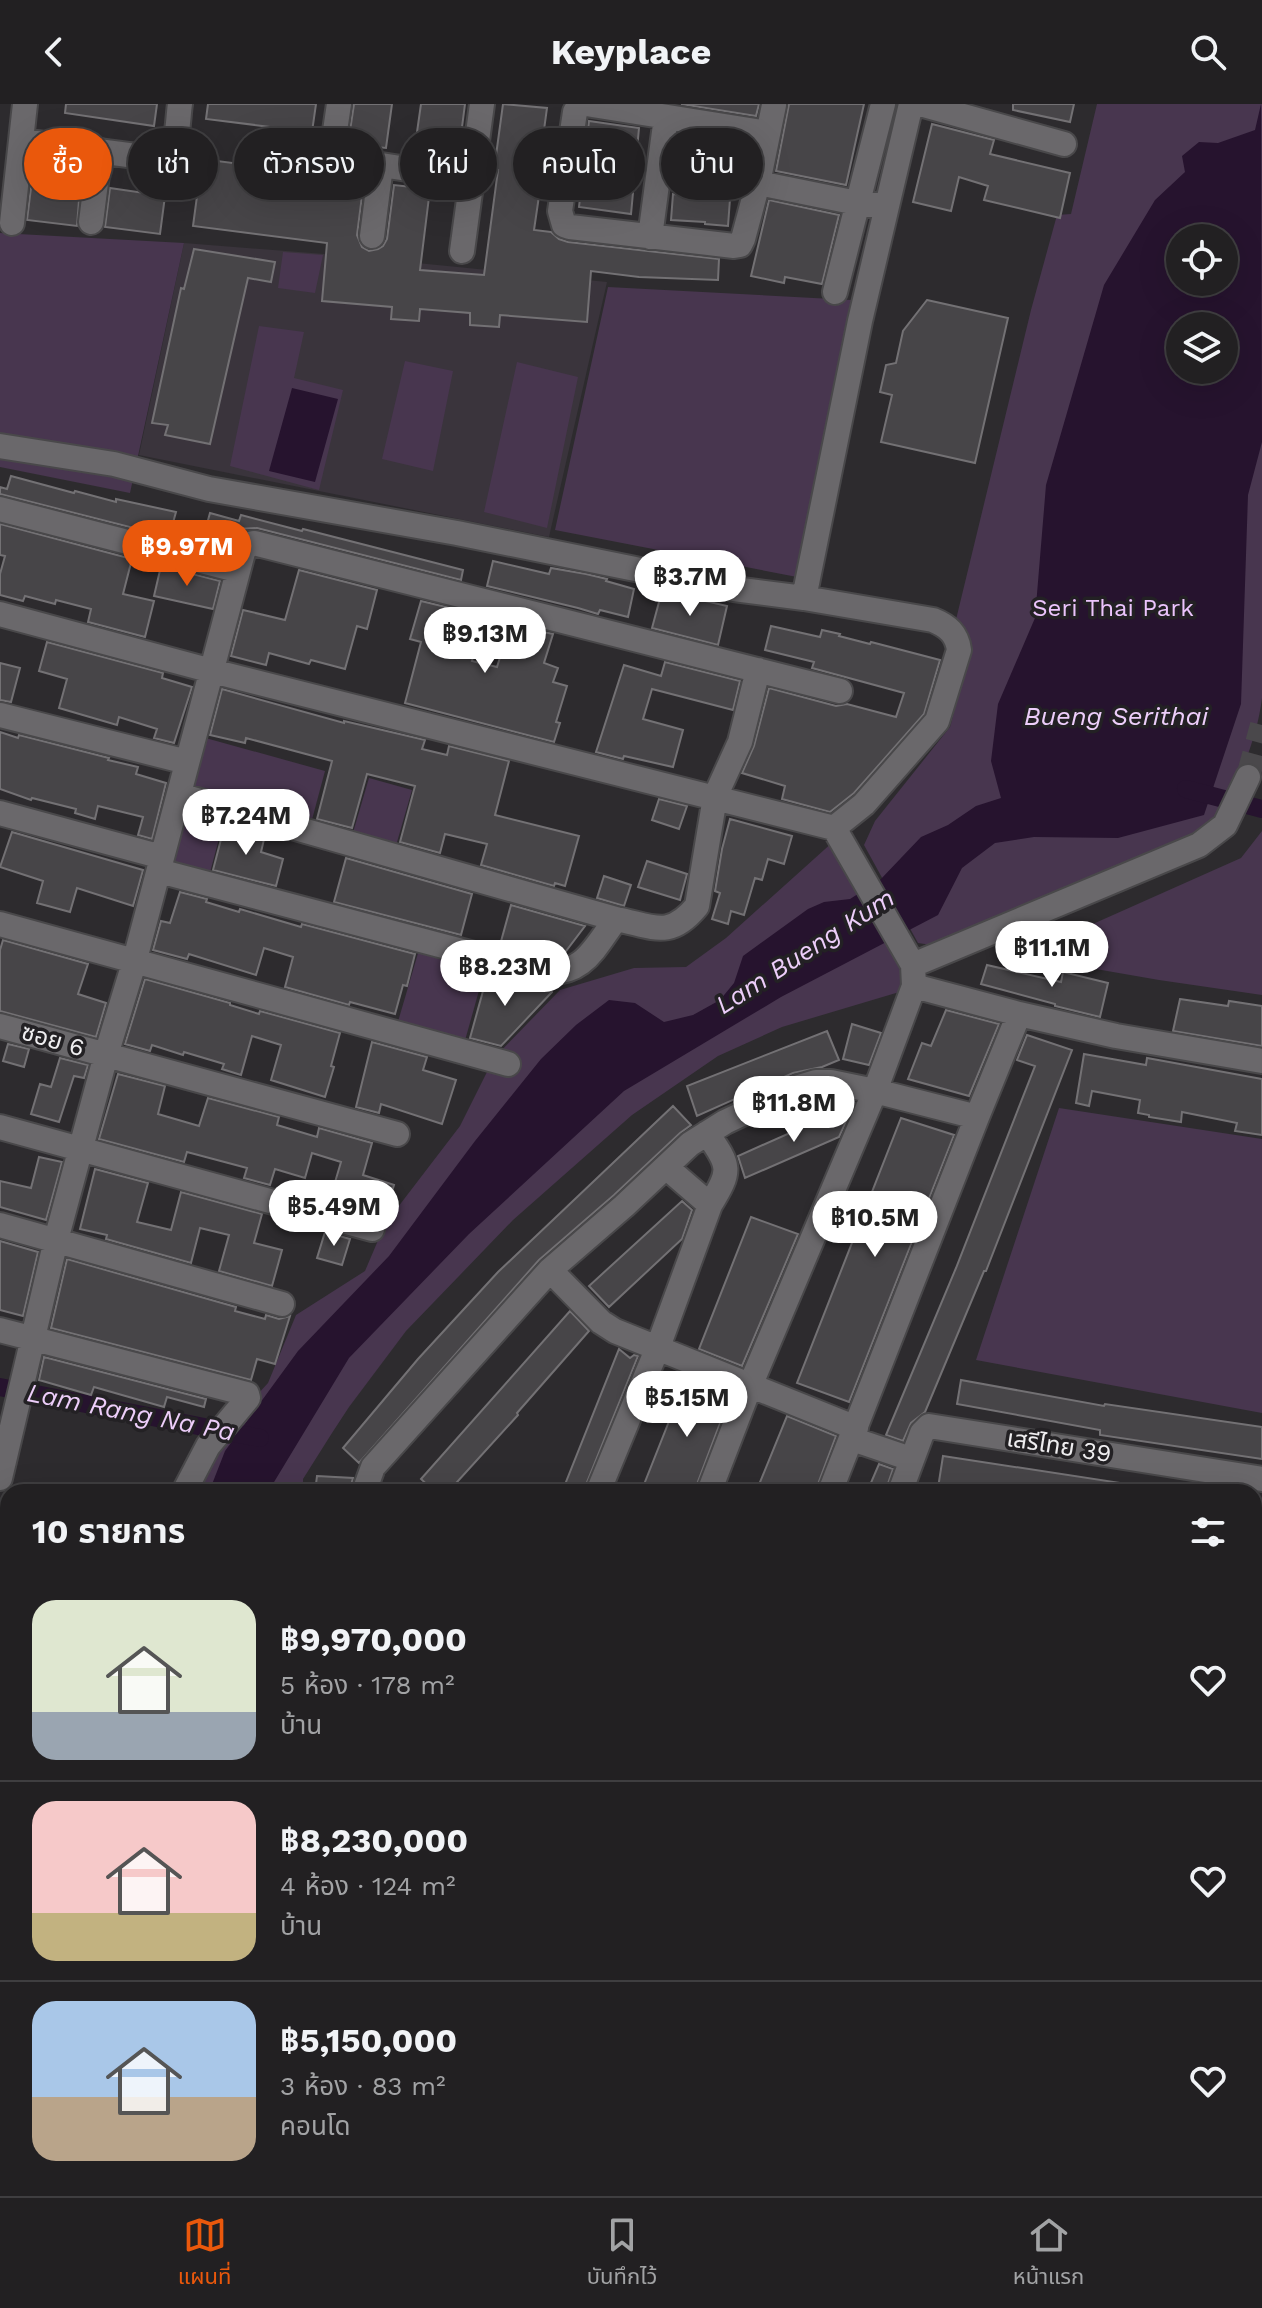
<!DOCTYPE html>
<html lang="th">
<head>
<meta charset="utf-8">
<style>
  :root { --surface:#222022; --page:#2e2d2f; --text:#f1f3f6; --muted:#a2a3a5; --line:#3f3e40; --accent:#ea580c }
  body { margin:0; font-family:"Work Sans","Noto Sans Thai",sans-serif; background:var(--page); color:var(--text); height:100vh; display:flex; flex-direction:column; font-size:30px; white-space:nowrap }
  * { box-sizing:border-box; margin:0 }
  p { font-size:26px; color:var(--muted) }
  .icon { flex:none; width:44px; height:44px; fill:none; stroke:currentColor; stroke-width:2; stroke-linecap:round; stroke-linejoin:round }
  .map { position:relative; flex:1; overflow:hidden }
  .drawer { position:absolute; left:0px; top:1380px; width:1262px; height:712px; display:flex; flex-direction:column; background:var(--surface); border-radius:24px 24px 0 0; box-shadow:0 8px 32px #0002,0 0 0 2px var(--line) }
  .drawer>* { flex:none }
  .guide { position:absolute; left:24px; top:24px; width:800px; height:72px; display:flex; gap:16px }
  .controls { position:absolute; left:1166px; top:120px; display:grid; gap:16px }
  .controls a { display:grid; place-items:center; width:72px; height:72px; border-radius:50%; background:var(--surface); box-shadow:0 8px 32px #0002,0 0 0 2px var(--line); font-size:40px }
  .price { position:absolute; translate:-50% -68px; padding:0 18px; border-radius:28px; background:#fff; color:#222; font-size:26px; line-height:52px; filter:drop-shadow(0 2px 4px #0008) }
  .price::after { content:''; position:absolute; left:50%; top:48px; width:24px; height:18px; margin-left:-12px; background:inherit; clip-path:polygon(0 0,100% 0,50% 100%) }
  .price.on { background:var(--accent); color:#fff }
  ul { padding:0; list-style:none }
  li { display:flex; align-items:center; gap:24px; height:200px; padding:0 32px }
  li+li { border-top:2px solid var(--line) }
  li span { display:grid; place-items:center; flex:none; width:224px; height:160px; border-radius:24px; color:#555 }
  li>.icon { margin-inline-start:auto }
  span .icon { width:96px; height:96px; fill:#fffc; stroke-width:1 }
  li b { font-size:34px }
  h2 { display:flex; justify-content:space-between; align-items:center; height:96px; padding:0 32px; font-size:34px }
  .chip { padding:0 28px; border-radius:36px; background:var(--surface); box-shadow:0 8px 32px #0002,0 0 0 2px var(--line); font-size:28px; line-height:72px }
  .chip.on { background:var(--accent); color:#fff }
  header { display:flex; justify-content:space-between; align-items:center; height:104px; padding:0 32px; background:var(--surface); font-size:36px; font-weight:700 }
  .dock { display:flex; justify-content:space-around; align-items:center; height:112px; border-top:2px solid var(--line); background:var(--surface); font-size:22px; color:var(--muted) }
  .dock a { display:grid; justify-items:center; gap:4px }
  .dock .on { color:var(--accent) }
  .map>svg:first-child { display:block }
  .built { fill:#3a343c }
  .green { fill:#48364f; fill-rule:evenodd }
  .water { fill:#26132e; fill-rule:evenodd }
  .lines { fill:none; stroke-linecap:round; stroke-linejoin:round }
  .canal { stroke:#26132e; stroke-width:18 }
  .building { fill:#474548; stroke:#737174; stroke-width:2 }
  .minor-tunnel { stroke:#4a484b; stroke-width:24; stroke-dasharray:24 12; stroke-linecap:butt }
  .minor-casing { stroke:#49484a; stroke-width:28 }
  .minor { stroke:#6a686b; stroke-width:24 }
  .labels { text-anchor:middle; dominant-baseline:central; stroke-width:7; stroke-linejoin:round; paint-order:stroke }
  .park-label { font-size:24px; fill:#ebc4fc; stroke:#232124 }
  .street-label { font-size:24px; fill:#efeef0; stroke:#232124 }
  .water-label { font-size:26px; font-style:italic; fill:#edcefa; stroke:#232124 }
</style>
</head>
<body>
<header><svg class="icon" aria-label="back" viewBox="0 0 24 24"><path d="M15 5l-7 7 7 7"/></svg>Keyplace<svg class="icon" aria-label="search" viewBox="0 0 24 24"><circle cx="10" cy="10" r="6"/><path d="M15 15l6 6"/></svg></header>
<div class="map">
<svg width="1262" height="2092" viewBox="0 0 1262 2092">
  <rect width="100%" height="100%" fill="#2d2b2e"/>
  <path class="built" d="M184 139 337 151 607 178 549 433 139 351Z"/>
  <path class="green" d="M1097 0H1262V594C1256 643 1233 686 1212 731L945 843 918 839 864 741 875 717 950 623 969 552 953 528 1031 206 1057 111 1071 110ZM1180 134H1224V178H1180ZM1180 222H1224V266H1180Z
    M0 129 184 139 130 389 0 363Z
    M283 148 323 151 315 189 278 184Z
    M608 183 851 196 797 473 555 426Z
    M259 222 304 228 294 274 343 286 319 386 230 362Z
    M405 257 453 267 433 367 382 355Z
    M517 258 578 273 547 424 484 408Z
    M202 633 325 667 310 723 187 690Z
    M369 674 412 686 395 745 352 732Z
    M179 696 226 708 208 776 161 764Z
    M1262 727V891L1159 876 1021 852 1241 754Z
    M834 737 907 862 906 886 782 923 718 952 632 1011 513 1116 406 1227 349 1303 332 1329 303 1375V1388H187L204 1349 268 1279 296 1211 365 1167 385 1120 460 1022 494 954 560 886 634 864 686 863 726 834Z
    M421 839 487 858 464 940 397 921Z
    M1059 1004 1262 1035V1309L976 1256Z"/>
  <path class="water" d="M1261 0 1262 338 1248 391 1241 600 1204 711 1118 734 1034 733 995 739 962 764 938 811 781 893 624 987 469 1130 349 1254 268 1388H209L225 1347 298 1247 389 1152 475 1037 541 955 576 921 609 896 635 899 664 918 693 911 720 896 734 879 743 852 808 805 824 798 850 795 880 776 921 733 948 721 976 702 1001 694 991 657 998 600 1035 514 1046 381 1104 181 1155 96 1185 68 1182 52 1199 38 1218 39 1255 26ZM1180 134H1224V178H1180ZM1180 222H1224V266H1180Z
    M292 284 338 295 315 378 269 367Z
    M8 1773V1895L0 1904V1791Z"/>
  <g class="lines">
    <path class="canal" d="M1186 685 1262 705
      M0 1283 260 1334"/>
  </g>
  <path class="building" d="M66 0H157L154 22 65 9Z
    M208 0H316L312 28 206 15Z
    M354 0H392L386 44 348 40Z
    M421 0H465L458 54 414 49Z
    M503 0 547 4 535 92H539L534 126 551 128 559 135 568 138 719 155 718 176 639 173 591 167 587 218 500 211 499 223 470 221V209L420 205 419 217 391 215 392 203 322 197 327 139 193 122 202 55 364 76 357 131 362 143 369 147 378 145 383 142 387 135 394 81 430 85 420 166 484 171 498 66H494Z
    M681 0H759L756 12Z
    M789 0H864L846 81 776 67Z
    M1013 0H1074L1070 18 1013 6Z
    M589 17 639 24 631 110 579 103Z
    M932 20 994 36 990 50 1070 69 1060 114 984 96 988 82 959 73 951 107 913 98Z
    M679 30 735 39 734 58 676 53Z
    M32 76 80 83 77 122 27 116Z
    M110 84 165 92 160 130 105 123Z
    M673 90 730 95 728 122 705 120V118L671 116Z
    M769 96 839 111 822 180 785 173 784 179 751 172Z
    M194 145 275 158 271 178 248 174 210 340 165 331 168 321 152 319 181 184 184 185Z
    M927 196 1008 214 975 359 881 338 892 291 880 288 886 261 896 259 903 227Z
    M11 372 74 389 75 387 116 398V395L176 408 169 433 0 390V383L7 385Z
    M210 409 239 417 241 411 302 427 303 425 463 466 461 476 257 424 237 425 231 436 228 448 205 442 209 428 205 427Z
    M0 420 132 455 123 490 154 497 145 533 88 518 91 505 56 496 55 500 25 492 23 497 0 491V470L5 452 0 451Z
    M493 457 549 470 551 464 586 470 607 475 606 477 634 485 628 513 600 506 598 510 578 504 487 482Z
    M161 462 220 477 213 505 154 492Z
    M299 466 377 486 367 525 357 522 345 565 311 556 309 560 269 549 266 561 231 552 243 506 285 516Z
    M662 487 727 502 718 541 652 524Z
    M421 497 483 512 472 557 497 563 510 521 553 530 544 559 558 564 553 578 567 582 556 618 560 619 554 638 405 599 421 538 410 535Z
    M771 522 820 533 822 526 840 530 839 532 870 540 871 538 940 556 924 610 854 689 830 708 782 695 785 682 742 669 754 642 769 584 836 602 847 600 896 613 904 589 812 564 814 558 765 546Z
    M47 538 163 569 162 574 192 583 174 639 154 634 157 625 119 613 117 621 59 604 67 575 39 567Z
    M665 558 740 577 733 606 652 585 643 615 683 626 673 663 624 652 623 655 596 648 624 561 661 572Z
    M0 559 20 564 11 598 0 596Z
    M222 585 344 619V617L425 636 422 645 447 651 449 642 509 657 495 711 579 732 565 782 555 779 554 782 481 761 487 740 445 730 440 749 400 738 415 682 367 670 352 724 317 715 332 657 246 634 245 639 210 631Z
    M0 628 18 634 19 631 109 654 108 656 138 663 136 670 166 679 152 735 138 731 143 713 98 702 95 715 75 709 76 705 32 694 31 696 0 685Z
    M659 695 687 702 679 725 652 716Z
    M730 715 792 732 784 760 768 755 762 776 755 774 744 811 731 807 728 820 712 815 720 789 715 787 722 745Z
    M225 720 265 731 261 748 283 755 276 782 213 766Z
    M12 728 143 766 133 802 77 784 70 808 37 799 43 777 0 763Z
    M346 754 472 790 461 831 334 798Z
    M647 757 687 770 680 796 638 783Z
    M604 772 631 781 624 802 597 794Z
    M180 788 207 795 206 798 239 808 240 805 301 823 302 820 415 850 407 882 403 881 395 910 350 898 349 901 285 883 293 853 264 844 256 871 189 850 187 855 153 846 161 817 170 819Z
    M511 801 585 822 563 851 544 853 500 841Z
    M3 836 88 860 78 890 106 899 96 933 0 907V846Z
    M987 861 1061 878 1063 868 1108 879 1100 913 1055 902V900L981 880Z
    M488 869 538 882 549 883 552 888 501 942 470 934Z
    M145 875 230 899V901L259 910 260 907 340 929 331 962 334 963 325 993 271 976 281 941 252 932 241 971 222 965 224 960 184 948 183 951 152 941 150 947 125 940Z
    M1180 895 1228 902 1229 897 1262 902V942L1173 927Z
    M946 906 999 920 969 992 908 975 922 939 931 942Z
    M852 920 881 929 869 961 843 955Z
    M827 927 839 956 822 963 793 969 697 1012 687 982Z
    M1027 931 1072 946 986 1167H984L925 1308 911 1319 903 1337 886 1331 956 1164 1035 962 1017 956Z
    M372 938 427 953 423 966 456 976 442 1020 381 1000 379 1009 356 1003Z
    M8 940 29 945 24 963 3 957Z
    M1084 950 1146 961 1147 954 1262 975V1031L1235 1027 1237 1019 1182 1008 1181 1018 1149 1013V1011L1138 1009 1140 996 1092 987 1089 1002 1076 999Z
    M60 954 88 961 84 974 74 972 59 1018 31 1010 40 980 51 983Z
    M118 970 165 982 158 1010 199 1022 208 994 279 1013 277 1021 317 1033 319 1024 372 1039 363 1071 394 1081 385 1111 330 1095 341 1058 312 1049 305 1074 275 1065 270 1081 244 1074 247 1064 187 1048 184 1058 99 1035Z
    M673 1002 691 1021 680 1029 614 1091 539 1156 359 1359 343 1344 418 1255 498 1168Z
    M846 1004 849 1011 839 1033 745 1074 738 1052Z
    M901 1014 954 1031 849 1298 797 1279Z
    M39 1053 62 1058 46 1116 0 1103V1077L31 1084Z
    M95 1065 148 1079 137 1118 171 1126 181 1088 262 1110 254 1139 282 1146 272 1182 219 1167 229 1131 200 1124 191 1159 106 1135 107 1131 80 1125Z
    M315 1079 330 1083 326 1097 311 1093Z
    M682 1097 692 1106 682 1135 609 1203 589 1182Z
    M751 1113 798 1130 742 1262 699 1245Z
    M325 1128 350 1135 342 1161 317 1154Z
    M0 1137 38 1148 23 1212 0 1206Z
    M67 1155 236 1203 235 1207 265 1215 266 1211 279 1215 290 1212 275 1260 257 1255 251 1276 51 1224Z
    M570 1207 589 1227 517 1309 518 1311 448 1388H435L421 1375Z
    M619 1245 630 1254 634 1251 638 1252 583 1388H562Z
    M44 1253 206 1295 204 1303 167 1293 164 1303 94 1283 91 1291 39 1276Z
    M687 1272 731 1290 694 1388H641Z
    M961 1276 1104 1302 1105 1300 1262 1323V1355L1100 1331V1326L957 1300Z
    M787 1312 836 1332 815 1388H756Z
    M943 1352 1127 1380 1126 1388H965L938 1384Z
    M879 1360 893 1365 885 1388H867Z
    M317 1372 353 1374 349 1388H315Z"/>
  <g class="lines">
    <path class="minor-tunnel" d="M1248 673 1262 621"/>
    <defs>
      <path id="minor" d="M339 0 332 47 336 54 472 75
        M585 0 579 2 575 8 560 107 564 121 570 123 734 142 740 141 743 135 758 79 857 99 886 102
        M586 0 768 29
        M920 0 1064 40
        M21 37 159 55C180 47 177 19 180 0
        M758 79 774 1
        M91 118 100 47
        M12 119 25 0
        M372 132 381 62
        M650 133 666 13
        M462 147 482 0
        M835 188 883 0
        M0 342 114 360 209 385 457 429 734 485 804 494
        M0 405 236 466
        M0 510 212 567 834 724 864 700 937 617 959 546C957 530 948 522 933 516L804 494 860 217 911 0
        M0 611 187 658
        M179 691 616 815C653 822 669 836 697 802L715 693 740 638 758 566
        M0 709 162 753
        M159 767 542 868C584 872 594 844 616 815
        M0 820 508 960
        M913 861 1199 741 1225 721 1248 673
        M914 882 1019 910 1116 932 1262 957
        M0 922 397 1030
        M0 1023 372 1125
        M707 1029C730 1063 732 1065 710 1101
        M0 1121 282 1200
        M550 1166 601 1218 615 1227 856 1324
        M0 1226 247 1290 248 1294 208 1342 184 1388
        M852 1335 911 1355
        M0 1374 56 1136 106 951 134 859 245 441 254 439 840 587
        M364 1388 373 1363 550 1166 624 1102 690 1040 725 1018 799 983 816 978H831L875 987 977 1013
        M598 1388 658 1243 710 1101 666 1063
        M709 1388 750 1282 875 987 914 882 913 861 834 724
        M830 1388 977 1013 1019 910
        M900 1388 922 1329 929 1322 1262 1375
        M0 1462 8 1464
        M1254 1481 1262 1482
        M0 1663 8 1666
        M1254 1850 1262 1851
        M0 1967H8
        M1254 1977 1262 1978
        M0 2050 8 2051
        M248 2084 260 2092
        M1187 2084 1237 2092"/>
    </defs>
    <use href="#minor" class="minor-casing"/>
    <use href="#minor" class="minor"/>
  </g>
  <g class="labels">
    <g class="park-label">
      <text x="1113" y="504">Seri Thai Park</text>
    </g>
    <g class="street-label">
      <text transform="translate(53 936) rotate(16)">ซอย 6</text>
      <text transform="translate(1059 1342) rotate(9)">เสรีไทย 39</text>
    </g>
    <g class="water-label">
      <text x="1116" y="612">Bueng Serithai</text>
      <text transform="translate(805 847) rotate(-33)">Lam Bueng Kum</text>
      <text transform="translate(131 1308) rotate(11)">Lam Rang Na Pa</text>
    </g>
  </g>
</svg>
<div class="controls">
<a><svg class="icon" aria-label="locate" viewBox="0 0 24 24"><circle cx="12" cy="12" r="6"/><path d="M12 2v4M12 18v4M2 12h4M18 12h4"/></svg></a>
<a><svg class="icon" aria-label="layers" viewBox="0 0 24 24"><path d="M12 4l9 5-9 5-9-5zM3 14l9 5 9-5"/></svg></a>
</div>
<b class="price on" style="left:187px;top:484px">฿9.97M</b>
<b class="price" style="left:690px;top:514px">฿3.7M</b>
<b class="price" style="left:485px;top:571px">฿9.13M</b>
<b class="price" style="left:246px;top:753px">฿7.24M</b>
<b class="price" style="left:1052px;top:885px">฿11.1M</b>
<b class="price" style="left:505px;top:904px">฿8.23M</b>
<b class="price" style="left:794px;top:1040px">฿11.8M</b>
<b class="price" style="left:334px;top:1144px">฿5.49M</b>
<b class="price" style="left:875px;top:1155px">฿10.5M</b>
<b class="price" style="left:687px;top:1335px">฿5.15M</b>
<div class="guide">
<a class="chip on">ซื้อ</a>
<a class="chip">เช่า</a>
<a class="chip">ตัวกรอง</a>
<a class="chip">ใหม่</a>
<a class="chip">คอนโด</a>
<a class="chip">บ้าน</a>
</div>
<section class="drawer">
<h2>10 รายการ<svg class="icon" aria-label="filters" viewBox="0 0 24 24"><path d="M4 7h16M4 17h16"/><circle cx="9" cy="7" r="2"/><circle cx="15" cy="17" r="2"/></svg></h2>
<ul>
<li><span style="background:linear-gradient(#dfe7d0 70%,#9aa5b1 0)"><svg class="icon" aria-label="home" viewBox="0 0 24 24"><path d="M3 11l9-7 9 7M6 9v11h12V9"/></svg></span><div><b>฿9,970,000</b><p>5 ห้อง · 178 m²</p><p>บ้าน</p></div><svg class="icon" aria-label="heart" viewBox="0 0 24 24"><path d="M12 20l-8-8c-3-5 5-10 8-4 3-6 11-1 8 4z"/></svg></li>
<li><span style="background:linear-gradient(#f6c9c9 70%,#c2b280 0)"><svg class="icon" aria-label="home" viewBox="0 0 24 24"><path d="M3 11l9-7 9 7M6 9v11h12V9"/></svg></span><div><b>฿8,230,000</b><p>4 ห้อง · 124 m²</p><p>บ้าน</p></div><svg class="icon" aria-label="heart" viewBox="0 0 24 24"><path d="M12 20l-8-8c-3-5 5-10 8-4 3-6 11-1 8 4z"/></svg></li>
<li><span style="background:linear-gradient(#a9c7e8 60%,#b9a48a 0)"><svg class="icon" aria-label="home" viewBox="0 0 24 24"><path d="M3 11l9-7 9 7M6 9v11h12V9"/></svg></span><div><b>฿5,150,000</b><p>3 ห้อง · 83 m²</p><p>คอนโด</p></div><svg class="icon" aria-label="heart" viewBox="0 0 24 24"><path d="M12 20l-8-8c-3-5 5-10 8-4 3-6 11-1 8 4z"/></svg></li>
</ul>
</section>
</div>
<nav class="dock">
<a class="on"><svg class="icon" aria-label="map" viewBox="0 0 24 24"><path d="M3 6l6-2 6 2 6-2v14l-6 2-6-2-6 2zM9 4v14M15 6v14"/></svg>แผนที่</a>
<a><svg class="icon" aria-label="saved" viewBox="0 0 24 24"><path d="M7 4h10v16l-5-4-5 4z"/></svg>บันทึกไว้</a>
<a><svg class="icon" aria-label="home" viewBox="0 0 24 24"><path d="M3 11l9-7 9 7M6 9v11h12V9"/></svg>หน้าแรก</a>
</nav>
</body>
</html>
